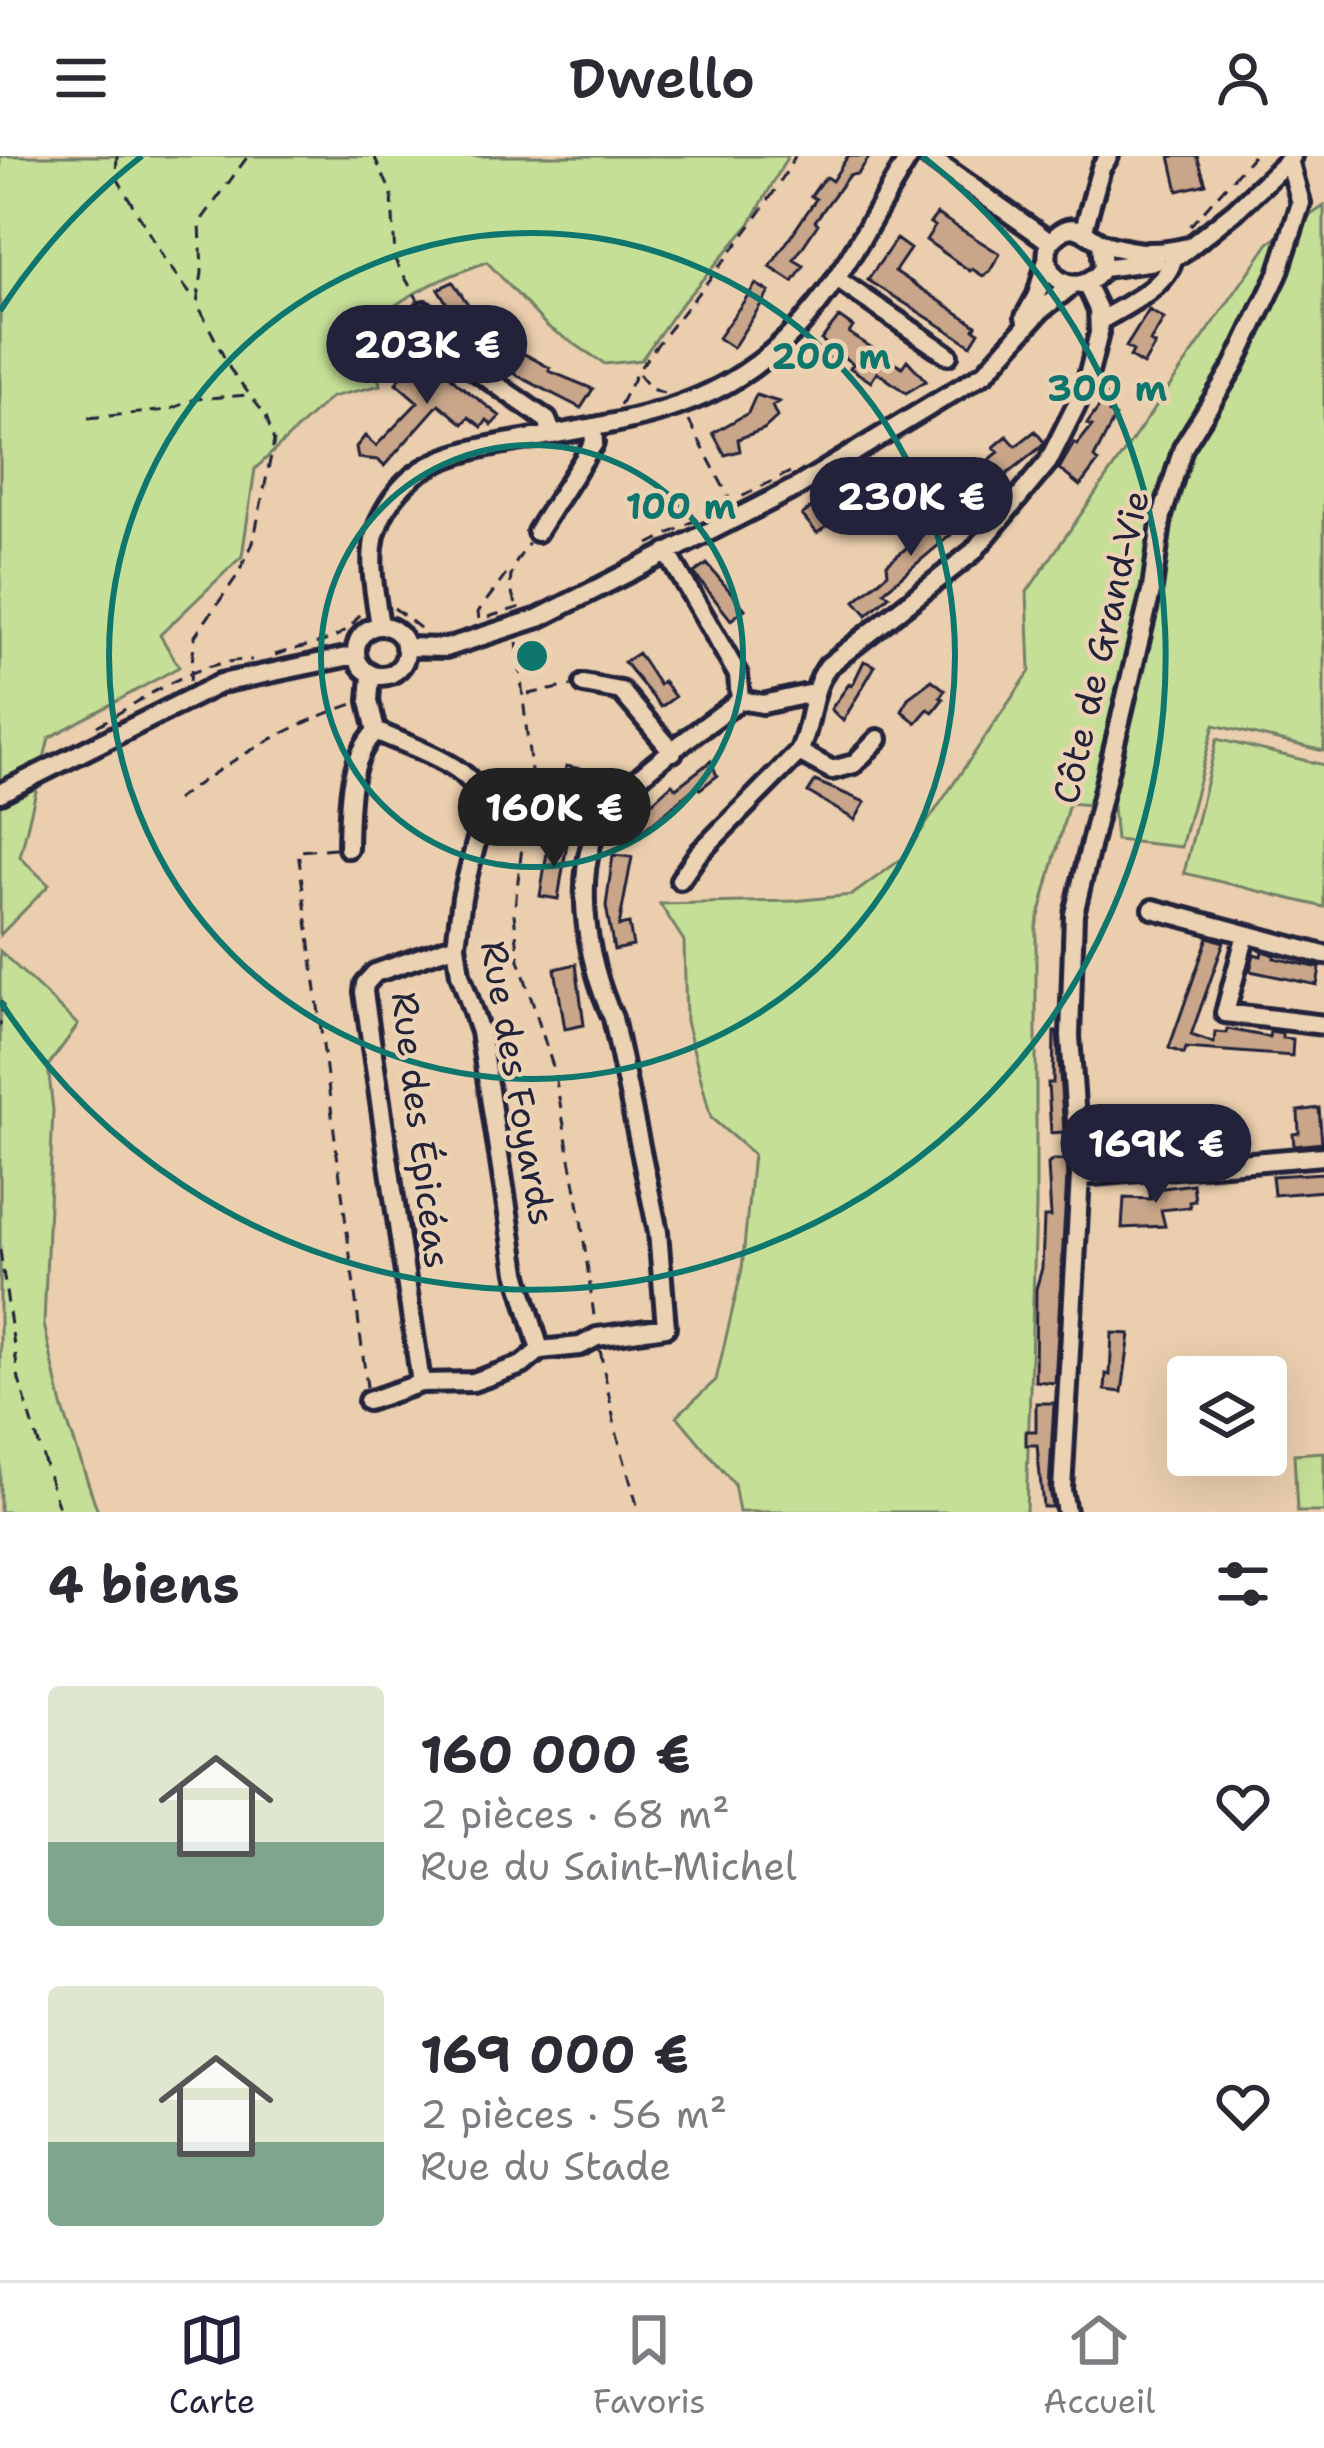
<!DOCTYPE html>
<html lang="fr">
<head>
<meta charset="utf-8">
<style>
  :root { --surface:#fff; --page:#f2f2f3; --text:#2b2b33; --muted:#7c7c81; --line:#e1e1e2; --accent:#22223b }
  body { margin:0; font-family:"Shantell Sans",sans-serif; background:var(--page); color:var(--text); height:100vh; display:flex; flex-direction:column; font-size:45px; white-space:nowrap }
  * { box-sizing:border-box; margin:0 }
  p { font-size:39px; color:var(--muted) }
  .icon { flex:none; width:66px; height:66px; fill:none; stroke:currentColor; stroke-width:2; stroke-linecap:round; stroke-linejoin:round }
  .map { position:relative; height:1356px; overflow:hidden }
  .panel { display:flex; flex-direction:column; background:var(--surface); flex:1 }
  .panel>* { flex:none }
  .tools { position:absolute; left:1167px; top:1200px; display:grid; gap:24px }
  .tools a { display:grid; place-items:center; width:120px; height:120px; border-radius:12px; background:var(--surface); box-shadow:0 12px 48px #0002; font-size:60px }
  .price { position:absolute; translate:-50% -102px; padding:0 27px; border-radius:42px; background:var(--accent); color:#fff; font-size:39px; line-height:78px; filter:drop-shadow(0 3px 6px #0008) }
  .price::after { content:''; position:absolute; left:50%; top:72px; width:36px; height:27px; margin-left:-18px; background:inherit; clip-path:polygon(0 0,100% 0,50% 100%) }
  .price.selected { background:#222; color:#fff }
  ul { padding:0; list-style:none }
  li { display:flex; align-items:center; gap:36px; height:300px; padding:0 48px }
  li span { display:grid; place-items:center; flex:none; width:336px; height:240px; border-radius:12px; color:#555 }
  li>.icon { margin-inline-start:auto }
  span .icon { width:144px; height:144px; fill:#fffc; stroke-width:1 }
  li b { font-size:51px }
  h2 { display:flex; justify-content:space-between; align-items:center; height:144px; padding:0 48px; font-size:51px }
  header { display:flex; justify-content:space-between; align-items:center; height:156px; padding:0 48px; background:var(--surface); font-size:54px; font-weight:600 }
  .menu { display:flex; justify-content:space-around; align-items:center; height:168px; border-top:3px solid var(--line); background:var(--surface); font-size:33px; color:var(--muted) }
  .menu a { display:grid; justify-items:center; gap:6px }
  .menu .selected { color:var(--accent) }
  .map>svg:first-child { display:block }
  .green { fill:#c5df96; stroke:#748068; stroke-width:3 }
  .building { fill:#c9a68a; stroke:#22223b; stroke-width:3 }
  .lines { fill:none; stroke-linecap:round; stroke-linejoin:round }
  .minor-casing { stroke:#22223b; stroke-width:26 }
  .path { stroke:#22223b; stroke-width:3; stroke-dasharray:12 9; stroke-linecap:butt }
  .minor { stroke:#ead2b2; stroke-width:16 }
  .ring { fill:none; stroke:#0f766e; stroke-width:6 }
  .labels { text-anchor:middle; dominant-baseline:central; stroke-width:9; stroke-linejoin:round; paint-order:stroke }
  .street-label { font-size:36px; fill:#22223b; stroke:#ead2b2 }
  .centre { fill:#0f766e; stroke:#ead2b2; stroke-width:6 }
  .ring-label { font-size:36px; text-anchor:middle; font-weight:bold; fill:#0f766e; stroke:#ead2b2; stroke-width:9; stroke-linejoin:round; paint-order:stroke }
</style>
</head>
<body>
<header><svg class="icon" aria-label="menu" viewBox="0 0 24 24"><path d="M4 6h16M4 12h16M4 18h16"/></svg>Dwello<svg class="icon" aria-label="person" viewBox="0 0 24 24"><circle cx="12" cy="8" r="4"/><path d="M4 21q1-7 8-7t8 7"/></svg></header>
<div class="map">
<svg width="1324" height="1356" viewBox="0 0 1324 1356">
  <rect width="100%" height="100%" fill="#eacead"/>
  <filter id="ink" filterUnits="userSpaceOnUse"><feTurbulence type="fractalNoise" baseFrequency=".00833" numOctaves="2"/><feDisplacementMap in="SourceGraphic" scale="24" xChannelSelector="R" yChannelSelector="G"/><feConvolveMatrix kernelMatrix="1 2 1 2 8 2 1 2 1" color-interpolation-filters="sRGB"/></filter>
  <g filter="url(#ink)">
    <path class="green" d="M0 0H788L750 68 678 152 641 204 605 208 547 170 487 106C433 125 401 141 357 178L381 229 331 241 255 313 242 400 160 479 179 511 49 582 20 701 49 729 0 779Z
      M1324 50V595L1214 569 1181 691 1116 684 1113 651 1069 647 1036 771V1051L1026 1356H739L734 1328 677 1260 716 1224 742 1113 753 998 711 962 686 865 684 785 660 748 793 745 852 739 903 702 1030 515 1027 436 1269 87Z
      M1217 583 1324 609V751L1184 717Z
      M0 795 78 869 48 910 53 954 44 1168 62 1250 98 1356H0Z
      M1324 1296V1356H1297L1294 1298Z"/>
    <path class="building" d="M848 0H870L858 18 849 19 815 65 818 68 794 104 804 110 793 126 770 111 816 43 811 40 821 26 826 21 832 25Z
      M1170 0H1197L1206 28 1178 35Z
      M937 58 1000 98 990 115 983 120 972 113 970 115 926 84 935 70 930 67Z
      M896 83 910 93 895 115 976 169 974 173 979 176 971 189 868 124Z
      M453 126 472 154 510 190 550 212 549 215 593 233 581 252 518 220 464 175 438 133Z
      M756 128 769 136 733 192 718 182Z
      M1149 154 1164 163 1150 186 1155 189 1143 209 1130 201 1133 195 1126 191Z
      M839 161 853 171 849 177 902 211 907 204 926 225 906 237 877 216 871 226 850 212 853 208 821 184Z
      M408 167 417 183 374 207 366 186Z
      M426 193 457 227 500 260 492 269 487 264 482 271 469 261 463 268 439 248 384 310 378 304 358 302 356 291 365 280 376 290 418 246 396 227Z
      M756 239 779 246 772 250 777 261 764 273 738 283 740 295 725 299 713 277 748 257Z
      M1102 247 1111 252 1109 257 1115 261 1094 302 1098 306 1080 330 1059 313 1074 287 1077 289 1092 270 1087 268Z
      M1035 275 1044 286 1042 290 976 343 967 330 977 322 973 316 999 296 994 291 1007 280 1016 290Z
      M853 327 866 344 817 377 802 359 818 346 822 351Z
      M956 351 965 367 884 435 889 440 867 459 855 445 888 417 887 408Z
      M707 408 745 453 731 464 694 417Z
      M638 497 659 529 663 525 675 541 661 551 624 506Z
      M864 505 875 510 843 565 831 553 849 528 852 530Z
      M932 524 945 534 940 541 943 543 933 556 928 553 916 567 902 555 908 542Z
      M711 605 717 620 700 633 697 630 638 679 628 668 672 628 676 632Z
      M566 610 581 613 574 667 556 663Z
      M815 625 865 646 855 664 808 636Z
      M549 684 567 687 558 743 540 740Z
      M613 699 632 701 619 770 629 768 633 790 614 794 606 750Z
      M1208 781 1224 786 1191 879 1214 887 1215 876 1226 877 1227 873 1269 881 1270 876 1282 878V882L1293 883 1292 900 1186 892 1184 898 1169 892Z
      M1262 795 1275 799 1274 802 1320 812 1317 829 1250 815 1254 798 1261 800Z
      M576 808 584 869 565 873 555 813Z
      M1054 876H1057L1064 976 1051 977 1048 927H1053Z
      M1319 952 1322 987 1294 990 1293 978 1299 977 1298 955Z
      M1224 966 1225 985 1165 987V969L1213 970V967Z
      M1053 1004H1066L1067 1020 1055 1227 1035 1225 1036 1133 1042 1112 1044 1061H1051L1048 1008Z
      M1324 1017V1035L1274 1039 1272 1020Z
      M1193 1028 1195 1045 1189 1046 1190 1051 1161 1054 1165 1070 1122 1072 1124 1042 1151 1043 1149 1034Z
      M1112 1177 1130 1178 1122 1236 1105 1234 1106 1218 1110 1219Z
      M1036 1247H1054L1049 1333 1052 1351H1043L1037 1289H1026V1275H1036Z"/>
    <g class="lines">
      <defs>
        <path id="minor" d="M928 0 1050 86
          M1084 73 1101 12 1109 0
          M1101 87 1103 112C1081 145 1036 125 1050 86 1071 63 1079 73 1100 86 1106 90 1121 92 1129 94 1149 98 1168 96 1188 91
          M1181 98 1235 55 1292 1
          M1103 112 1156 105
          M838 124 948 199
          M424 155 465 207 547 264 553 279
          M1025 161 1037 139 1046 107
          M1099 165C1122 152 1169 130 1173 102
          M537 376 594 287 593 271
          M667 396 738 519 740 544
          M380 470C376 441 368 409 375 379 382 353 400 328 422 314 452 295 494 289 528 283 595 271 670 261 730 226 825 170 854 88 910 0
          M356 495a25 25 0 1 1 50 0a25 25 0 1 1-50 0Z
          M405 491 446 492 539 462 797 331 985 217 1040 155 1071 130
          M371 518 369 545 376 575C411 592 478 609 485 652L462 741 456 789 460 818 480 876 517 1116 540 1194
          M584 528 621 535 673 596
          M799 596 832 614 854 608 878 583
          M0 637 221 527 356 499
          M348 692C349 652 347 605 376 575
          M680 724 698 698 799 596C813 567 809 536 828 510L973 396 1048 306 1085 232 1099 177 1098 153 1086 128
          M1153 753 1324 799
          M1246 778 1225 857 1324 869
          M1080 1020 1324 1000
          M421 1227 364 836 365 828 375 817 456 789
          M368 1245 421 1227 473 1226 522 1209 540 1194 580 1190 597 1181 666 1171 658 1076 613 862C586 805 567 703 611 650 641 613 701 574 740 544L763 548 813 537
          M1066 1356 1062 1334 1080 1020 1070 880 1074 758 1152 432 1162 360 1183 292 1234 210 1278 118 1301 47 1289 4"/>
      </defs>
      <use href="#minor" class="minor-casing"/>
      <path class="path" d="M117 0 116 20 164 103 194 143
        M374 0 392 38 395 104 418 144
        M1190 70 1253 0
        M664 237 651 233 637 216C689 143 752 80 795 0
        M620 249 637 216
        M88 262 169 254 195 243 247 239
        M689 265 729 342
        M649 388 790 316
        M516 448C504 421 513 410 529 387
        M394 452 424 475
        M488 461 524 450
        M479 463 478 456 508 416
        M517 486 531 615 514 758 519 804 554 914 581 1063 595 1167
        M275 499C311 486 343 490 363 453
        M190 525 195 480 237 420 253 387 274 285 266 260 230 213 197 147 202 117 200 66 248 0
        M528 538 571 530
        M97 570C144 543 196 503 252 504
        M176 644C230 604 289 569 353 548
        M335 692 298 695 367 1231
        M0 846 3 848 0 870
        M0 1094 19 1224 60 1356
        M600 1194 616 1275 639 1356"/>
      <use href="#minor" class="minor"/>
    </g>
  </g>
  <g class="ring">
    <circle cx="532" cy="500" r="211"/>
    <circle cx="532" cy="500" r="423"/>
    <path d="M0 155A634 634 0 0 1 142 0M922 0A634 634 0 1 1 0 845"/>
  </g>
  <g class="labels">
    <g class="street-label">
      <text transform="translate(1101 491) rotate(-77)">Côte de Grand-Vie</text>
      <text transform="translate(518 927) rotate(80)">Rue des Foyards</text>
      <text transform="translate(421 974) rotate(83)">Rue des Épicéas</text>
    </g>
  </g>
  <circle cx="532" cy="500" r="18" class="centre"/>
  <g class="ring-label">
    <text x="831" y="213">200 m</text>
    <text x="1107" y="245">300 m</text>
    <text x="681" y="363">100 m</text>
  </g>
</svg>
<div class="tools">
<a><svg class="icon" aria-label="layers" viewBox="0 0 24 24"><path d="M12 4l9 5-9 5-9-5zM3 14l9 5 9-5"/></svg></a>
</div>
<b class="price" style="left:427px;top:251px">203K €</b>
<b class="price" style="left:911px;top:403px">230K €</b>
<b class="price selected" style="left:554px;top:714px">160K €</b>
<b class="price" style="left:1156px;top:1050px">169K €</b>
</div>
<section class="panel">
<h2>4 biens<svg class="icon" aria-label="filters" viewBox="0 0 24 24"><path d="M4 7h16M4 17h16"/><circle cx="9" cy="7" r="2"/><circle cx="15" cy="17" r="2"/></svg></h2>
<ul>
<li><span style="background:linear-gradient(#dfe7d0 65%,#7fa58c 0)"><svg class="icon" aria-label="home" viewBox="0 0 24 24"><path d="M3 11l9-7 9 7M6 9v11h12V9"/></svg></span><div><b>160 000 €</b><p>2 pièces · 68 m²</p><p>Rue du Saint-Michel</p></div><svg class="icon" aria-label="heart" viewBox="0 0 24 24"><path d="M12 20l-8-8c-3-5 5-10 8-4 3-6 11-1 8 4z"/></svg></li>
<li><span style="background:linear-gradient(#dfe7d0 65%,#7fa58c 0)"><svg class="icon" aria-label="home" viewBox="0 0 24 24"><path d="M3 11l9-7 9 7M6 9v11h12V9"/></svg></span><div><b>169 000 €</b><p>2 pièces · 56 m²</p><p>Rue du Stade</p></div><svg class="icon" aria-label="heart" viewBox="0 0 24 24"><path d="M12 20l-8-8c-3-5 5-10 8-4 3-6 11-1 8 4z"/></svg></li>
</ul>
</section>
<nav class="menu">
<a class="selected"><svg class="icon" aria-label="map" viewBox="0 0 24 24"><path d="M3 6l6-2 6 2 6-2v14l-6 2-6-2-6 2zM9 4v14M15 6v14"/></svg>Carte</a>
<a><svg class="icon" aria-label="saved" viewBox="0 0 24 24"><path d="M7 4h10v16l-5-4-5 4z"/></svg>Favoris</a>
<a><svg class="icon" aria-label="home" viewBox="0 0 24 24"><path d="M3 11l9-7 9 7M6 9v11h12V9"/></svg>Accueil</a>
</nav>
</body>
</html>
